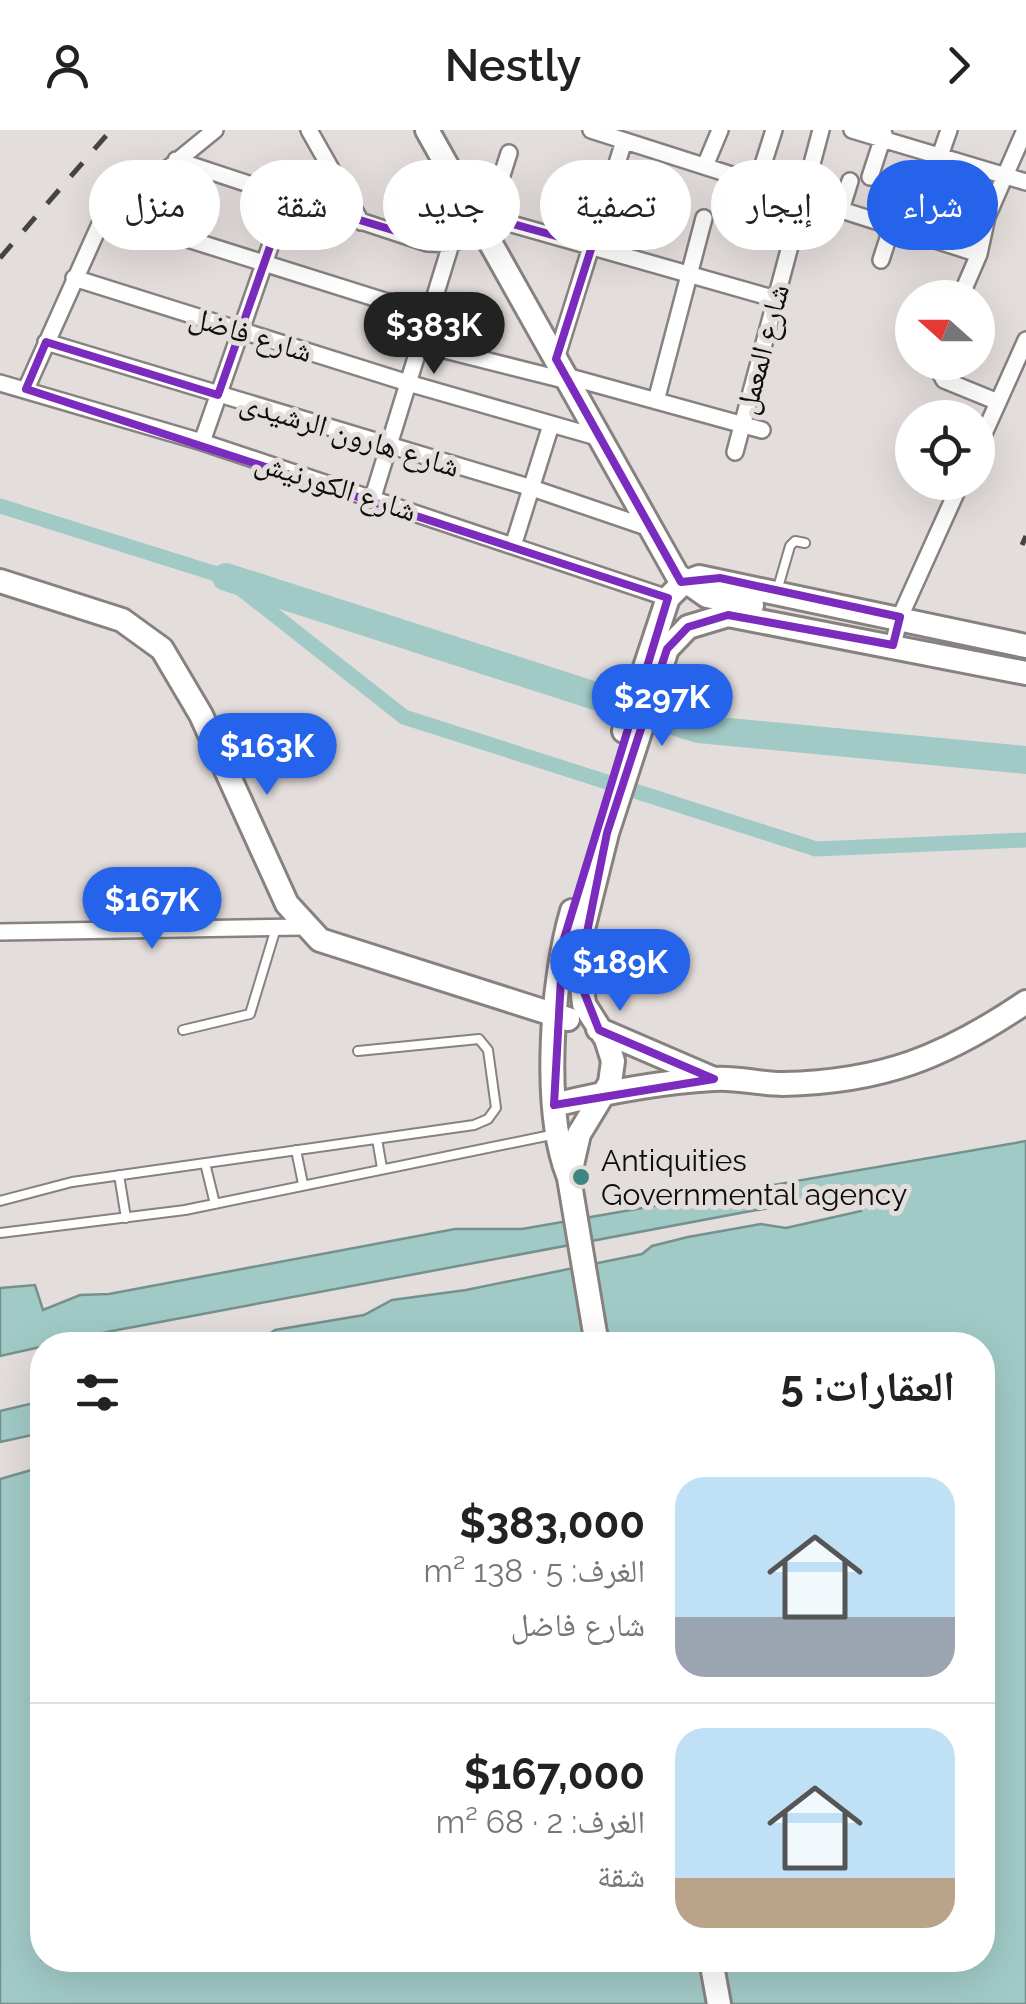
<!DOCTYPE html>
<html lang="ar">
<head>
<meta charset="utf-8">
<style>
  :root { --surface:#fff; --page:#f2f2f2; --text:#222; --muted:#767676; --line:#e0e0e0; --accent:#2563eb }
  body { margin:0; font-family:Raleway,"Noto Naskh Arabic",sans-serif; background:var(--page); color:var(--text); direction:rtl; height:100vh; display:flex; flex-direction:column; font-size:38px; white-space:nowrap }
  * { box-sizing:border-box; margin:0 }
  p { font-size:32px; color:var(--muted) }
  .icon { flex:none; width:55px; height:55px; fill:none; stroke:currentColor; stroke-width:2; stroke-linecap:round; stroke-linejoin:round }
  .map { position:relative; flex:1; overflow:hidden; direction:ltr }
  .panel { position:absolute; left:30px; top:1202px; width:965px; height:640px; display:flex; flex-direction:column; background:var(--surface); border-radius:40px; box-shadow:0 10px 40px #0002; direction:rtl }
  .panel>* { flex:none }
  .banner { position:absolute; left:30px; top:30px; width:968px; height:90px; direction:rtl; display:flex; gap:20px }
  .needle { width:65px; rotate:291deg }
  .tools { position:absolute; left:895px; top:150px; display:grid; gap:20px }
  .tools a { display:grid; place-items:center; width:100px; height:100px; border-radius:50%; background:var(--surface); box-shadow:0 10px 40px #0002; font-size:50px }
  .price { position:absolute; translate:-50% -85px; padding:0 22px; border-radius:35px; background:var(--accent); color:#fff; font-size:32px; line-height:65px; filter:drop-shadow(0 2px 5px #0008) }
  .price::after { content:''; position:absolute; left:50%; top:60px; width:30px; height:22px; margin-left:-15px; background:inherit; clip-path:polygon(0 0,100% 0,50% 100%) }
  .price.on { background:#222; color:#fff }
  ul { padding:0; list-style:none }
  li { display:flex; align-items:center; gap:30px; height:250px; padding:0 40px }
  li+li { border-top:2px solid var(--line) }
  li span { display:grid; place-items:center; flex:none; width:280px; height:200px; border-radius:30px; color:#555 }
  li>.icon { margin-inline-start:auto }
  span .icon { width:120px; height:120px; fill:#fffc; stroke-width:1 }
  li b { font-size:42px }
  h2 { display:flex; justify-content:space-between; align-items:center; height:120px; padding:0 40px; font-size:42px }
  .pill { padding:0 35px; border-radius:45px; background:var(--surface); box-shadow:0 10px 40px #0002; font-size:35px; line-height:90px }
  .pill.on { background:var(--accent); color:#fff }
  header { display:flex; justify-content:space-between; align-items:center; height:130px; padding:0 40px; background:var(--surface); font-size:45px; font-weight:600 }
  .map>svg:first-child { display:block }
  .water { fill:#a1cac6; stroke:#75918e; stroke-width:2.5 }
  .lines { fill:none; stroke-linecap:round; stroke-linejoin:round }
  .canal { stroke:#a1cac6; stroke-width:15 }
  .river { stroke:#a1cac6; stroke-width:28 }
  .lane-casing { stroke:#878280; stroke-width:12 }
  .street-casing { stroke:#878280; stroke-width:20 }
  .secondary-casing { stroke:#878280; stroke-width:28 }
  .lane { stroke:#fff; stroke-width:8 }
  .street { stroke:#fff; stroke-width:15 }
  .secondary { stroke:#fff; stroke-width:22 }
  .rail { stroke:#464443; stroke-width:5; stroke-dasharray:18 18; stroke-linecap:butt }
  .marked { fill:none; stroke:#7b2cbf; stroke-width:8; stroke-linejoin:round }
  .poi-dot { fill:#3f8681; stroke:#e3dddb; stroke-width:4 }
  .labels { text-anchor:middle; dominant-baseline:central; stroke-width:10; stroke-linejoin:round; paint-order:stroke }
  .street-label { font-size:30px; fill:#0e0d0c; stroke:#e3dddb }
  .poi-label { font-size:30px; fill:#0e0d0c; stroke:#e3dddb; text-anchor:start }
</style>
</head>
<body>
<header><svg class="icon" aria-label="forward" viewBox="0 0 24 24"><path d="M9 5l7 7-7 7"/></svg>Nestly<svg class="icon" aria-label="person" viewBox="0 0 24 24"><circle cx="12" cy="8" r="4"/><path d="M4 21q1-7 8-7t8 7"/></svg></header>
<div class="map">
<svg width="1026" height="1874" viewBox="0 0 1026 1874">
  <rect width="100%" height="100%" fill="#e3dddb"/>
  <path class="water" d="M1026 1011V1874H0V1349L42 1337V1830H982V1215H254L275 1200 364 1185 392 1170 466 1160 642 1124 652 1116 688 1107 761 1094 786 1098 861 1081 862 1069 839 1067 751 1081 112 1201 0 1226V1158L35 1155 43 1180 80 1165 109 1164 455 1099H522Z
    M42 1271V1308L32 1305 0 1312V1281Z"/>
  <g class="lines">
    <path class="canal" d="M0 376 226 447 404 587 816 719 1026 710"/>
    <path class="river" d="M226 447 698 599 1026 630"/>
    <defs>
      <path id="lane" d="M777 461 790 416 795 411 805 413
        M183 900 250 884 276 798
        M377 1009 382 1038
        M296 1020 303 1054
        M205 1033 215 1074
        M119 1045 126 1088
        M0 1071 72 1052 474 995 488 989 496 978 488 920 479 909 358 921
        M0 1103 185 1080 556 1004"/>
      <path id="street" d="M309 0 361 92
        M591 0 979 124
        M852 0 1026 52
        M176 30 427 113 451 114 482 98
        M705 36 720 0
        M870 47 884 4
        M927 63 949 0
        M841 80 850 51
        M473 83 776 169
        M108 84 429 185
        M747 85 774 0
        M489 86 509 23
        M940 111 953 74
        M881 130 892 96
        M74 148 408 253 600 308
        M960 168 979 124 987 87 1025 0
        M46 212 532 358 652 399
        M421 214 568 251
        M556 229 624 11
        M934 232 944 250 998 272
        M566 246 762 300
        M0 253 202 312 668 468
        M26 259 100 94 215 0
        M656 271 704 88
        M202 312 287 68
        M978 317 1026 210
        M735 322 821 0
        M373 367 451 114
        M513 416 551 295
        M893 515 900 487 961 352
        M0 802 304 797"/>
      <path id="secondary" d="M427 0 677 445 707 466 752 475
        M0 451 122 490 162 519 201 585 287 774 320 810 568 889
        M624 601 668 468 683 453 699 447 1026 516
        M598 899 714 949
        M554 975C607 962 659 952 713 949 736 947 760 954 783 954 882 952 945 927 1026 872
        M568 1045C542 978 552 849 572 781
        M597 1215 569 1048 579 1004 610 953 613 931 606 909 584 874 578 819 607 703 667 519 688 497 728 485 1026 543
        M711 1830 719 1874"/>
    </defs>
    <use href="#lane" class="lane-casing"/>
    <use href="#street" class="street-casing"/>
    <use href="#secondary" class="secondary-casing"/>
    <use href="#lane" class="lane"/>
    <use href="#street" class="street"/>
    <use href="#secondary" class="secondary"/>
    <path class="rail" d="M0 128 111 0
      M1022 415 1026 406"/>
  </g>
  <path class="marked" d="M287 68 442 115 482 98 473 83 592 116 556 229 681 452 720 448 900 487 893 515 728 485 688 497 667 519 607 703 578 847 599 900 714 949 554 975 563 812 668 468 26 259 46 212 218 265Z"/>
  <circle class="poi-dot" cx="581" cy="1047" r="10"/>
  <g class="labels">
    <g class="street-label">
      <text transform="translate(251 204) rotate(17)">شارع فاضل</text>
      <text transform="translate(762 219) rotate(-75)">شارع المعمل</text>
      <text transform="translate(350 304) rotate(17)">شارع هارون الرشيدى</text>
      <text transform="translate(336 356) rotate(18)">شارع الكورنيش</text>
    </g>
    <g class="poi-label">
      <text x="601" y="1030">Antiquities<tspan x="601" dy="34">Governmental agency</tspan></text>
    </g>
  </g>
</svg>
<div class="tools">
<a><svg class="needle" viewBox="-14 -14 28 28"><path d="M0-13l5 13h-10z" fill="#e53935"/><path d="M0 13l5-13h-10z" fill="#767676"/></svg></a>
<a><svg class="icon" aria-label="locate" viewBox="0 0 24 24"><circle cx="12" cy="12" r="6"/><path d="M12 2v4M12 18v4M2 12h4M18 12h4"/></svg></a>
</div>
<b class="price on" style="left:434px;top:247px">$383K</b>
<b class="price" style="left:662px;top:619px">$297K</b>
<b class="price" style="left:267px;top:668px">$163K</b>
<b class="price" style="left:152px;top:822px">$167K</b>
<b class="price" style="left:620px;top:884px">$189K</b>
<div class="banner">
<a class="pill on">شراء</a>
<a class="pill">إيجار</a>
<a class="pill">تصفية</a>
<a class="pill">جديد</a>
<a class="pill">شقة</a>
<a class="pill">منزل</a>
</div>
<section class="panel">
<h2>العقارات: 5<svg class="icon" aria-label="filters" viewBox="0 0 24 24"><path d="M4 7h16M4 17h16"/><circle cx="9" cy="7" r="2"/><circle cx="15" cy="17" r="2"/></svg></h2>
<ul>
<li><span style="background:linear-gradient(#bfe0f5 70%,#9aa5b1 0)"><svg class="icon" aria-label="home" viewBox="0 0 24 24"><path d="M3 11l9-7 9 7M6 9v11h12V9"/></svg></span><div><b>$383,000</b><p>الغرف: 5 · 138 m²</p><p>شارع فاضل</p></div></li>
<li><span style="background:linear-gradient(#bfe0f5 75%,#b9a48a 0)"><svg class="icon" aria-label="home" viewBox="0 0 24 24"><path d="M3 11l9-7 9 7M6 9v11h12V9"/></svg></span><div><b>$167,000</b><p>الغرف: 2 · 68 m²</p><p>شقة</p></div></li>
</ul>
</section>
</div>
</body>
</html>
